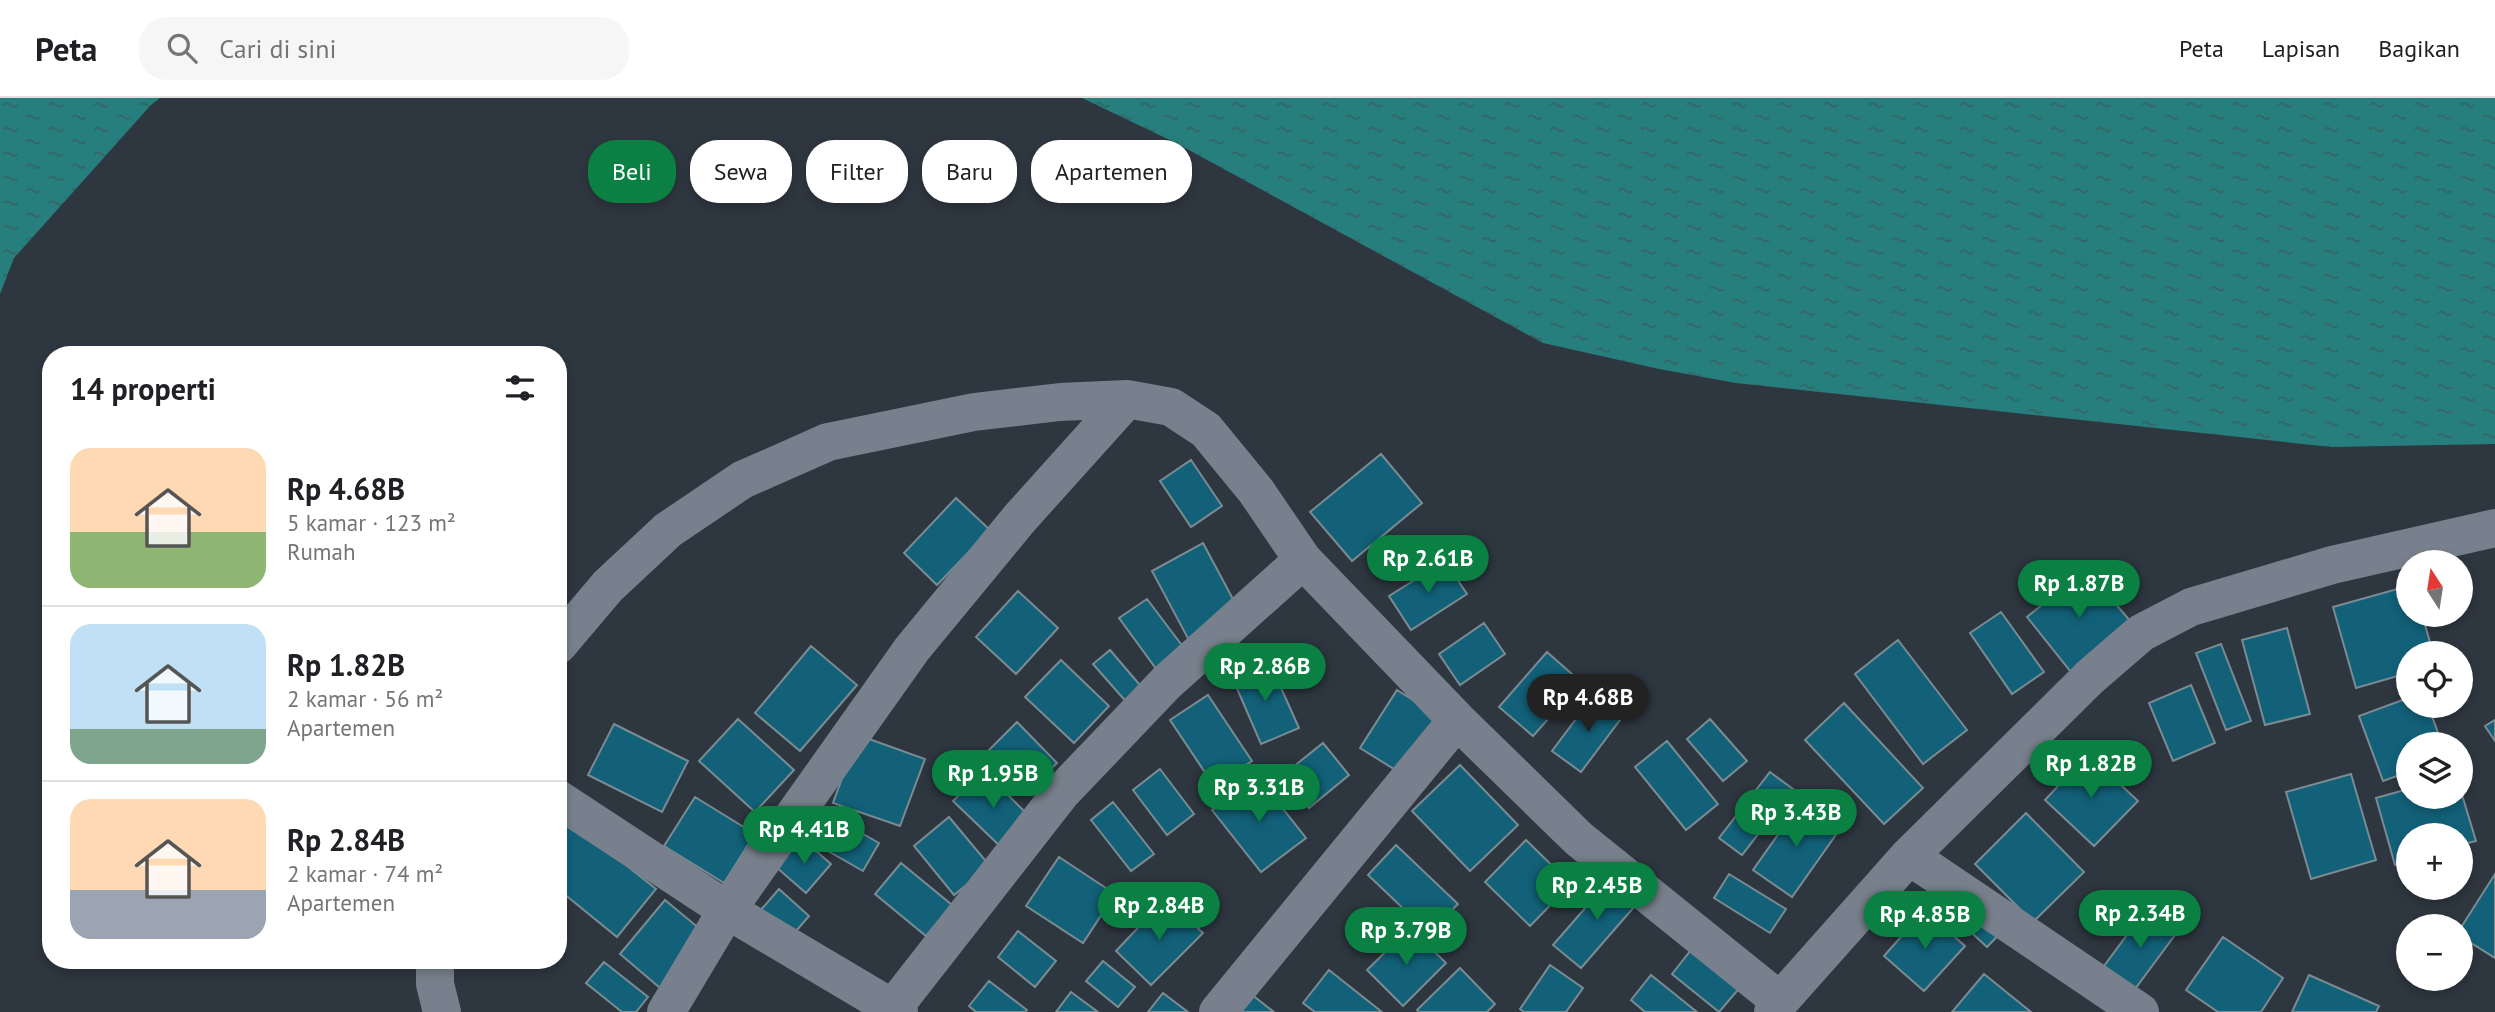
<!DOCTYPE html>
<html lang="id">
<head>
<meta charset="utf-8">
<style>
  :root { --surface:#fff; --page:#f6f6f6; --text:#202124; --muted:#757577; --line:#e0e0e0; --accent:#0b8043 }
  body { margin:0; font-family:"PT Sans",sans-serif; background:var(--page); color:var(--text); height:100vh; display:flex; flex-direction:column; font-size:26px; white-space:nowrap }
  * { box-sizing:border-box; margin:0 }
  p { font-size:23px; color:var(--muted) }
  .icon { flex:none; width:38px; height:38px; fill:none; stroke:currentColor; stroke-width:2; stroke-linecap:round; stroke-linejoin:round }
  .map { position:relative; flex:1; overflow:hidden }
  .sheet { position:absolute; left:42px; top:248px; width:525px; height:623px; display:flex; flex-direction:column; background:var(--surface); border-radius:28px; box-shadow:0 4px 10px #0003 }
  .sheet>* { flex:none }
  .guide { position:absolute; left:588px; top:42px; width:665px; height:63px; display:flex; gap:14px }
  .needle { width:46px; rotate:348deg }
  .tools { position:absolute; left:2396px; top:452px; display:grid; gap:14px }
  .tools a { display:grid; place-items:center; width:77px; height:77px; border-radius:50%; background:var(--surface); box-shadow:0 4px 10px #0003; font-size:35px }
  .price { position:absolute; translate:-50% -60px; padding:0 16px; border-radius:24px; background:var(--accent); color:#fff; font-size:23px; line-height:46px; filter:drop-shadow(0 2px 4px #0008) }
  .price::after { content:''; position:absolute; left:50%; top:42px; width:21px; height:16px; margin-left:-10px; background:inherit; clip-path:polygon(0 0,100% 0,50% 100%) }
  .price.current { background:#222; color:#fff }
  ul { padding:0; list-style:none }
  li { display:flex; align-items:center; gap:21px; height:175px; padding:0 28px }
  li+li { border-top:2px solid var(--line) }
  li span { display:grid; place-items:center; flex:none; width:196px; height:140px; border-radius:21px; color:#555 }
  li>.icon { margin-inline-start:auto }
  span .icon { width:84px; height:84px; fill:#fffc; stroke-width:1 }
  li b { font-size:30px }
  h2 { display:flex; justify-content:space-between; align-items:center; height:84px; padding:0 28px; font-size:30px }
  .pill { padding:0 24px; border-radius:28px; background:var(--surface); box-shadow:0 4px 10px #0003; font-size:24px; line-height:63px }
  .pill.current { background:var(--accent); color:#fff }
  header { display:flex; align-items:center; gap:42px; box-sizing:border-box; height:98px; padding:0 35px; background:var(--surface); border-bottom:2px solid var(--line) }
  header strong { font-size:33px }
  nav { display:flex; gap:38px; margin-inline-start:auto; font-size:24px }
  .search { width:490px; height:63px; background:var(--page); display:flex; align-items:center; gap:18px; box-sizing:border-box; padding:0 24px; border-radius:28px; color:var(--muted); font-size:26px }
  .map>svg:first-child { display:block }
  .water { fill:url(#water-ripples) }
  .building { fill:#126179; stroke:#7a8b92; stroke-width:2 }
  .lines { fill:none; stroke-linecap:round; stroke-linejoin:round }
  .minor { stroke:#77808c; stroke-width:38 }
</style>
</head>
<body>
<header>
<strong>Peta</strong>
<div class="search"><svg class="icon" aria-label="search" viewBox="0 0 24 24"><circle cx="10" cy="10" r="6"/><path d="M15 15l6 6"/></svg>Cari di sini</div>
<nav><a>Peta</a><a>Lapisan</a><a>Bagikan</a></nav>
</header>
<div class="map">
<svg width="2495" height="914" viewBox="0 0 2495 914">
  <defs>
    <pattern id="water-ripples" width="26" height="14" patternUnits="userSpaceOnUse" patternTransform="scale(1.75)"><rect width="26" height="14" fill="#267e7d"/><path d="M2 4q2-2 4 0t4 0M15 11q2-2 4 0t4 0" fill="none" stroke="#366364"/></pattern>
  </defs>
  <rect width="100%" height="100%" fill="#2e3640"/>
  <path class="water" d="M0 0H160L151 7 14 160 0 196Z
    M1082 0H2495V346L2331 349 1736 285 1659 271 1543 245 1176 45Z"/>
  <path class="building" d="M1381 356 1422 405 1352 463 1310 414Z
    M1191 362 1222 408 1191 429 1160 383Z
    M956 400 990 432 937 487 904 455Z
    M1203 445 1242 518 1191 546 1152 473Z
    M1445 463 1467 496 1411 532 1389 498Z
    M2086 471 2132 525 2071 574 2027 519Z
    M2408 488V516H2422L2433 555H2408V575L2356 590 2333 509Z
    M1018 493 1058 530 1016 576 976 539Z
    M1147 501 1196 566 1168 587 1119 520Z
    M2001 514 2044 574 2012 596 1970 535Z
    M1484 525 1505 556 1460 587 1439 556Z
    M2287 530 2310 616 2265 627 2242 542Z
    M1898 542 1967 632 1923 666 1855 576Z
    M2221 546 2251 623 2226 632 2196 555Z
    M811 548 857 587 800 653 755 615Z
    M1110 552 1145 593 1129 607 1093 566Z
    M1547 554 1581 584 1533 638 1499 609Z
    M1061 562 1109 608 1074 645 1025 599Z
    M1269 563 1299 630 1261 646 1232 579Z
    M2191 587 2215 645 2173 663 2149 605Z
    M1397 592 1446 623 1410 681 1360 650Z
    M1208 597 1252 663 1214 688 1170 622Z
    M1594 597 1623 618 1581 674 1552 653Z
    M2408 600V607H2428L2442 646H2408V674L2383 683 2359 618Z
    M1844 605 1923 690 1884 726 1805 642Z
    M738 621 794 672 755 714 699 663Z
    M1710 621 1747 663 1723 683 1687 641Z
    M2495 622V643L2485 628Z
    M1017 624 1057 665 1025 696 985 656Z
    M614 626 688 663 662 714 588 677Z
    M858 637 925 661 900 728 833 705Z
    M1667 643 1718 706 1686 732 1635 669Z
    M1323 645 1349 677 1309 710 1283 677Z
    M2088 656 2138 703 2094 748 2045 702Z
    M1460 667 1518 727 1470 773 1412 713Z
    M1160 671 1194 716 1167 737 1133 692Z
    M984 673 1032 721 1003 751 953 703Z
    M1770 674 1793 691 1742 757 1719 740Z
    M2351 676 2376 762 2311 781 2286 694Z
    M1257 678 1306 740 1261 774 1212 712Z
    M2460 690 2476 743 2460 747V737H2408V763L2395 767 2376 700 2408 691V698H2460Z
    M695 699 755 736 724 785 664 748Z
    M1113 704 1154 756 1131 773 1091 722Z
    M1801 704 1840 731 1792 799 1753 772Z
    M2026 715 2084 774 2033 824 1975 766Z
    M828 716 879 745 863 773 812 744Z
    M949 719 990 768 954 797 914 748Z
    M568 721 656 791 617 839 558 791V732Z
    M801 740 831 766 806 795 776 769Z
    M1526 742 1571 786 1530 828 1485 784Z
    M1396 747 1458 806 1429 835 1368 777Z
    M1059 759 1115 796 1083 845 1026 808Z
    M901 765 952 807 926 838 875 796Z
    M1729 776 1786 811 1770 835 1714 800Z
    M2495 776V860L2460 838V831Z
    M1614 777 1641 801 1581 870 1553 847Z
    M1963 790 2006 829 1987 849 1945 810Z
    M779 791 809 818 784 847 754 820Z
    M1166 800 1203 835 1151 887 1116 853Z
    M665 802 712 841 666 895 620 856Z
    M1925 812 1965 848 1924 893 1884 858Z
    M2144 814 2175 837 2135 891 2104 868Z
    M1410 830 1446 865 1403 908 1367 872Z
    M1018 833 1056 863 1035 889 998 859Z
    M2223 839 2283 880 2261 914H2218L2186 892Z
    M1695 847 1743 886 1719 914 1672 876Z
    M1103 863 1135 889 1118 909 1086 883Z
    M604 864 648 899 636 914H622L586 885Z
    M1550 867 1583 890 1566 914H1524L1520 911Z
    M1460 870 1495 906 1487 914H1419L1417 912Z
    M1329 872 1382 914H1315L1303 905Z
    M1984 876 2031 914H1952Z
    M1651 877 1697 914H1645L1631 902Z
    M2309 877 2379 908 2376 914H2292Z
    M989 883 1027 912 1025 914H976L969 908Z
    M1242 889 1274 914H1222Z
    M1071 894 1098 914H1056Z
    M1163 895 1188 914H1148Z"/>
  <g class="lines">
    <path class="minor" d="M558 547 608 488 668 432 742 382 828 344 974 314 1060 304 1127 301
      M558 701 727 812 899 914
      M1909 758 2140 914
      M435 863V886L442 914
      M666 914 727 812 912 551 1020 420 1127 301 1171 309 1206 332 1256 393 1303 462 1457 622 1579 741 1780 903
      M890 914 1061 695 1167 584 1303 462
      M1218 914 1457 622
      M1773 914 1780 903 1909 758 2090 579 2141 535 2191 509 2332 467 2495 430"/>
  </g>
</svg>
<div class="tools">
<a><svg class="needle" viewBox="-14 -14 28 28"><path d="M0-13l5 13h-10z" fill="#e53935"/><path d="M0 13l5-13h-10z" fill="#757577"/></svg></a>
<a><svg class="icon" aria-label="locate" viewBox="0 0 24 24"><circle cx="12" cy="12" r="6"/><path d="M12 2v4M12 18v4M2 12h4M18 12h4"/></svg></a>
<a><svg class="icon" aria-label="layers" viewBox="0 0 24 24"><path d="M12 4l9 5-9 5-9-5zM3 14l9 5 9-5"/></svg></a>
<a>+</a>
<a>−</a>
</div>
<b class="price" style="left:1428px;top:497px">Rp 2.61B</b>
<b class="price" style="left:2079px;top:522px">Rp 1.87B</b>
<b class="price" style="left:1265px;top:605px">Rp 2.86B</b>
<b class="price current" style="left:1588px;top:636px">Rp 4.68B</b>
<b class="price" style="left:2091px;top:702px">Rp 1.82B</b>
<b class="price" style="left:993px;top:712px">Rp 1.95B</b>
<b class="price" style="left:1259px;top:726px">Rp 3.31B</b>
<b class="price" style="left:1796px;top:751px">Rp 3.43B</b>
<b class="price" style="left:804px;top:768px">Rp 4.41B</b>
<b class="price" style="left:1597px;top:824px">Rp 2.45B</b>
<b class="price" style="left:1159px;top:844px">Rp 2.84B</b>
<b class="price" style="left:2140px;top:852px">Rp 2.34B</b>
<b class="price" style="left:1925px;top:853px">Rp 4.85B</b>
<b class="price" style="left:1406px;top:869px">Rp 3.79B</b>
<div class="guide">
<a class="pill current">Beli</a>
<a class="pill">Sewa</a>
<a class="pill">Filter</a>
<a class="pill">Baru</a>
<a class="pill">Apartemen</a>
</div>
<section class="sheet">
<h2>14 properti<svg class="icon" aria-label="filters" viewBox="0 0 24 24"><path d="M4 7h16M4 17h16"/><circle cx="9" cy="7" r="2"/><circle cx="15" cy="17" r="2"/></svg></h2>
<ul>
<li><span style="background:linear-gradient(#ffd9b3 60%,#8fb573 0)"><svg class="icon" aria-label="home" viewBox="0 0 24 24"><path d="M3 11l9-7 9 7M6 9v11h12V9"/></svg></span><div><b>Rp 4.68B</b><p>5 kamar · 123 m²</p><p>Rumah</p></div></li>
<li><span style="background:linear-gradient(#bfe0f5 75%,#7fa58c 0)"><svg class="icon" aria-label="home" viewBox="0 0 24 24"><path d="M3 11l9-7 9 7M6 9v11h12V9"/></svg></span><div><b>Rp 1.82B</b><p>2 kamar · 56 m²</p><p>Apartemen</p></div></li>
<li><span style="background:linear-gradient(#ffd9b3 65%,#9aa5b1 0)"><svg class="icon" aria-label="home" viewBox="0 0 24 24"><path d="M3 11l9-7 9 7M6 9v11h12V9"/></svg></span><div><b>Rp 2.84B</b><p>2 kamar · 74 m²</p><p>Apartemen</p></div></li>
</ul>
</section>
</div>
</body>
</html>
